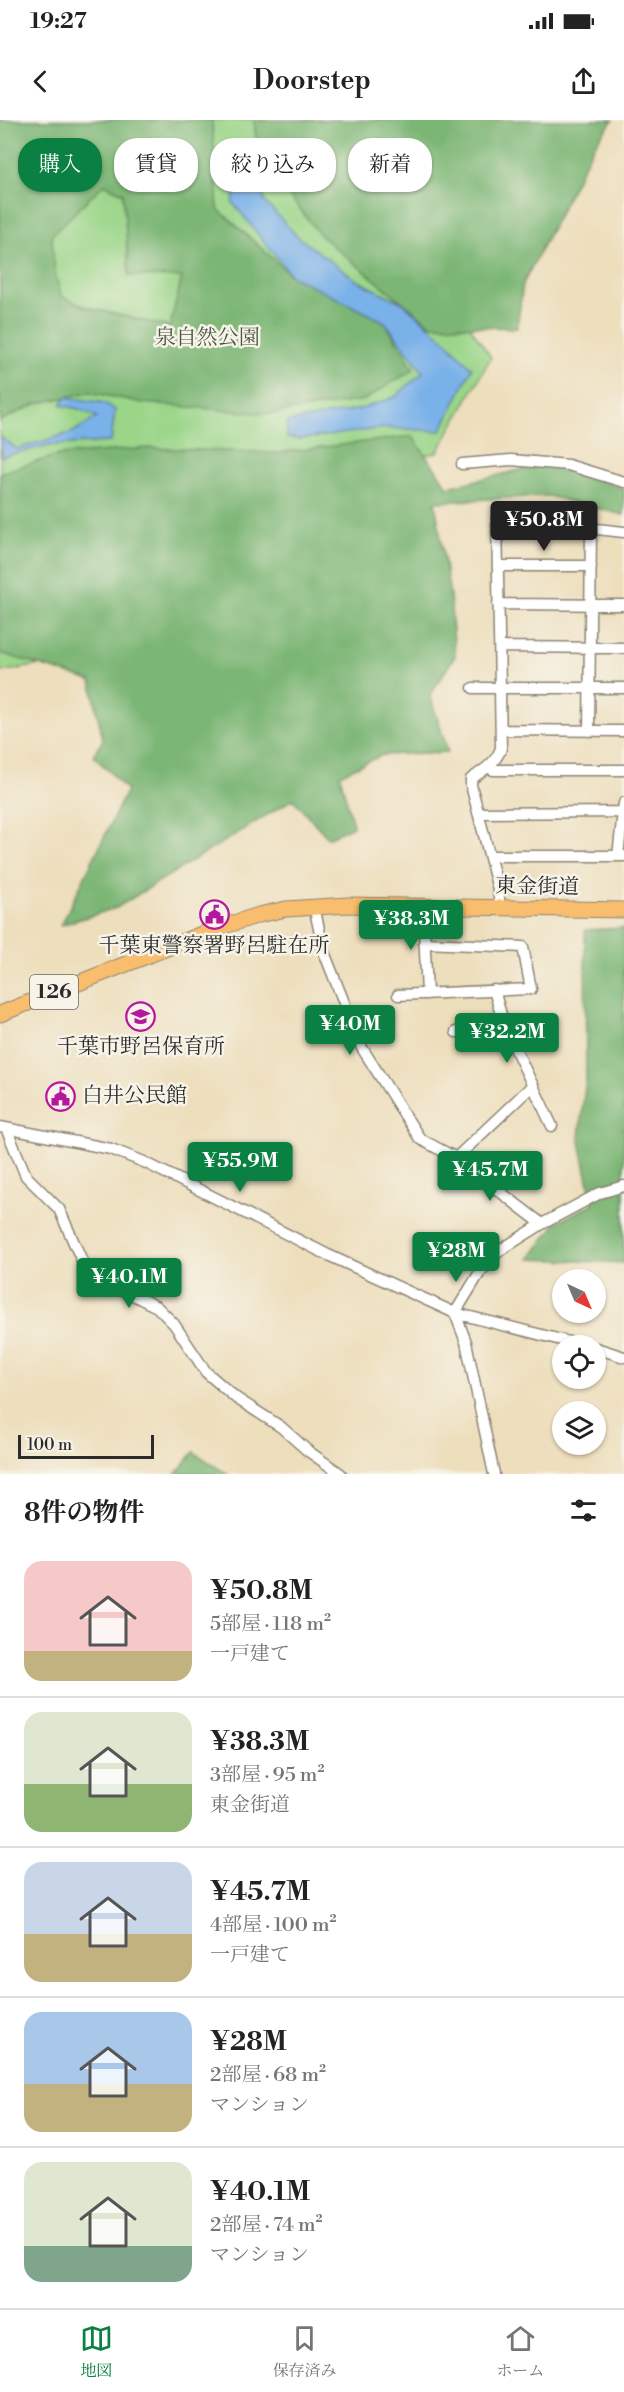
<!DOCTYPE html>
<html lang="ja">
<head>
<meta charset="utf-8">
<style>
  :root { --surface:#fff; --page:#f6f6f6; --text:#222; --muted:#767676; --line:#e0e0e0; --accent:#0b8043 }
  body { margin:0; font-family:"Libre Bodoni","Noto Serif JP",serif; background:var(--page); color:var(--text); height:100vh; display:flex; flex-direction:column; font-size:22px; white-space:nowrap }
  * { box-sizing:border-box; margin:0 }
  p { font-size:20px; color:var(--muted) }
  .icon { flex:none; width:33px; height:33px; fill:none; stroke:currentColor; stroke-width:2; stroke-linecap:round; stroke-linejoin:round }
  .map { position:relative; height:1354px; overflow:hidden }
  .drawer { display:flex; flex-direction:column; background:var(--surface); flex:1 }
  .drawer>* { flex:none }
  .guide { position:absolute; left:18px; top:18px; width:588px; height:54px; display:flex; gap:12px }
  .needle { width:39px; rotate:136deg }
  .buttons { position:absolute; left:552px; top:1149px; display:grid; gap:12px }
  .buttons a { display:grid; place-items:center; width:54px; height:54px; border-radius:50%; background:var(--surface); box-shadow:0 2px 4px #0004; font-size:30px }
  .scale { position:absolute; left:18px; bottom:15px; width:136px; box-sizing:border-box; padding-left:6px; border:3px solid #2b2b2b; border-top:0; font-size:16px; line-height:21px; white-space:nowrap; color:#2b2b2b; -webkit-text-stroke:4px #f7f3e8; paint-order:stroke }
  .price { position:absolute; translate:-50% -51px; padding:0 14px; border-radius:6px; background:var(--accent); color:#fff; font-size:20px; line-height:39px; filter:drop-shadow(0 2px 3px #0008) }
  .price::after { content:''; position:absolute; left:50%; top:36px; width:18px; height:14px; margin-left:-9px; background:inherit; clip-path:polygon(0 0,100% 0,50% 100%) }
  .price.selected { background:#222; color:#fff }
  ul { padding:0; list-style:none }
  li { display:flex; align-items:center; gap:18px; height:150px; padding:0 24px }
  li+li { border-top:2px solid var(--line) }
  li span { display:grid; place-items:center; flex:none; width:168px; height:120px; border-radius:18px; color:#555 }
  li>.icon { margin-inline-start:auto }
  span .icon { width:72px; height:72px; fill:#fffc; stroke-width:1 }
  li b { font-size:26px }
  h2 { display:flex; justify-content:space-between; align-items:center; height:72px; padding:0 24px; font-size:26px }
  .pill { padding:0 21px; border-radius:24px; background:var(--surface); box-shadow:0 2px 4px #0004; font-size:21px; line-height:54px }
  .pill.selected { background:var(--accent); color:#fff }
  .status { display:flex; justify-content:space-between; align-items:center; height:42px; padding:0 30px; background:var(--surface); direction:ltr }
  .status svg { height:16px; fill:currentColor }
  header { display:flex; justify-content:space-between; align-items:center; height:78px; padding:0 24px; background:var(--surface); font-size:27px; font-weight:600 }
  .menu { display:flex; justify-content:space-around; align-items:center; height:84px; border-top:2px solid var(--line); background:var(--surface); font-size:16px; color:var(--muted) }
  .menu a { display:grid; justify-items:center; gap:3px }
  .menu .selected { color:var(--accent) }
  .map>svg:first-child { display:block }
  .green { fill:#9ad588; stroke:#62805a; stroke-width:1.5 }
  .forest { fill:#7bb674; stroke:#537050; stroke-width:1.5; fill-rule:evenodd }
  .water { fill:#79b1e9; stroke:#526e8a; stroke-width:1.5 }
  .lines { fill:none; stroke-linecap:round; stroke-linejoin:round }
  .minor-casing { stroke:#8c8474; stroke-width:13 }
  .highway-casing { stroke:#8c8474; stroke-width:17 }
  .minor { stroke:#fff; stroke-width:10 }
  .highway { stroke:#f9be6d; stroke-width:15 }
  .labels { text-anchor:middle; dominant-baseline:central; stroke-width:5; stroke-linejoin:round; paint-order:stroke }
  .shield { fill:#f7f3e8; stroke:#686764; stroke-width:1.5 }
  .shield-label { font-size:20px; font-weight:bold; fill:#2b2b2b }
  .park-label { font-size:21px; fill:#475642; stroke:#f7f3e8 }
  .street-label { font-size:21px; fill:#2b2b2b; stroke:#f7f3e8 }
  .poi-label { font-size:21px; fill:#2b2b2b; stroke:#f7f3e8 }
</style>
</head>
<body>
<div class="status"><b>19:27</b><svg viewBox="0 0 49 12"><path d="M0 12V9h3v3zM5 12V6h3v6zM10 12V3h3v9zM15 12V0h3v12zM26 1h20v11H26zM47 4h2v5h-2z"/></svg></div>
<header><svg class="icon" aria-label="back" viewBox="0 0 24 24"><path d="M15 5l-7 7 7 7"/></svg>Doorstep<svg class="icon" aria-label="share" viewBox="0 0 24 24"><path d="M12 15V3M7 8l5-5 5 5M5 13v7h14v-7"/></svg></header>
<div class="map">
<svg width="624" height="1354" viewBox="0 0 624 1354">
  <rect width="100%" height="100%" fill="#f7f3e8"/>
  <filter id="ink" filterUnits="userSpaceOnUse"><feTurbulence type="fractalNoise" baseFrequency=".0167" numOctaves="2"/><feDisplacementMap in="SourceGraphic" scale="12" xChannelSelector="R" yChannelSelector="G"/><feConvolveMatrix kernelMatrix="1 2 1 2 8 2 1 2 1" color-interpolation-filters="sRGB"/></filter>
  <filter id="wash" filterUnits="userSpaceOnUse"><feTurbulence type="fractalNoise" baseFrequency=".008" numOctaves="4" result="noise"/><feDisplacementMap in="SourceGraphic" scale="24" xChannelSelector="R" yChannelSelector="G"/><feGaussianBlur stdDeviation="1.35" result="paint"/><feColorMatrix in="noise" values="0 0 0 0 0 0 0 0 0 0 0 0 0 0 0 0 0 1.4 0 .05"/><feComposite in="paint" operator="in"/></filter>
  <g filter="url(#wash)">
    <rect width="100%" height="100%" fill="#eddebc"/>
    <path class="green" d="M0 0H339L435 156 491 237 437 333 416 336 69 547 39 545 0 552Z"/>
    <path class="forest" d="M0 0H212L218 89 292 156 385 202 414 249 364 280 270 294 143 283 89 272 36 284 0 301ZM104 64 123 73 129 156 182 157 170 207 86 187 61 176 54 147 52 115Z
      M254 0H613L595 24 523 164 517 208 431 205 322 117 258 37Z
      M412 316 448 367 550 343 624 369V395L548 376 435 382 450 475 455 536 430 575 448 632 382 635 340 655 353 706 328 718 293 679 116 788 61 805 127 670 93 635 103 620 91 561 0 533V353L59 335 150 328 277 333Z
      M624 808V1143L529 1139 557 1102 593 1084 579 1017 586 958 585 810Z
      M194 1332 227 1354H176Z"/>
    <path class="water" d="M258 37 264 81 299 118 358 161 403 183 442 217 472 248 441 311 385 308 302 319 287 318V302L361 289 395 277 423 252 385 202 292 156 233 83 238 44Z
      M66 277 105 283 115 290 111 322 49 325 2 337 1 317 17 329 73 312 97 297 79 289 61 285Z"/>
  </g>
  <g filter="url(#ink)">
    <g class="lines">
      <defs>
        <path id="minor" d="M462 344 511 340 568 345 624 362
          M498 446H591
          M498 484 624 485
          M500 527 624 528
          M473 568H624
          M502 610 624 611
          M589 611 591 408
          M488 647 493 650H624
          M478 693 623 692
          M490 736H624
          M618 736 624 683
          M314 786 324 832 362 928 420 1019 456 1038 542 1104
          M423 787 427 874
          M500 787 498 769 471 665V659C484 650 496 643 501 628L497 398 624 412
          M494 870 504 905 552 1006
          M398 875 531 869 523 827 424 823
          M456 912 504 905
          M0 1007 111 1029 144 1042 328 1135 455 1193 585 1226
          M6 1008 26 1056 59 1089 87 1152 157 1187 174 1204 206 1252 236 1278 281 1307 308 1331 341 1354
          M456 1038 533 965
          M596 1228 624 1237
          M494 1354 466 1222 455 1193 480 1152 499 1131 542 1104 600 1073 624 1066"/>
        <path id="highway" d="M0 894 212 810 259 795 286 789 348 785 624 790"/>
      </defs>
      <use href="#minor" class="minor-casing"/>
      <use href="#highway" class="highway-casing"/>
      <use href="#minor" class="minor"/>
      <use href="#highway" class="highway"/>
    </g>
  </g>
  <defs>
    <symbol id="civic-ring" viewBox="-11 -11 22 22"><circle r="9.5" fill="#f7f3e8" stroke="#b5179e" stroke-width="1.5"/><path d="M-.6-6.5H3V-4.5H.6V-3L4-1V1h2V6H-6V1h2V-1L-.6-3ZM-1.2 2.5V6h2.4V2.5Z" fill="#b5179e"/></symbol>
    <symbol id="school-ring" viewBox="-11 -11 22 22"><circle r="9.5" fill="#f7f3e8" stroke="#b5179e" stroke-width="1.5"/><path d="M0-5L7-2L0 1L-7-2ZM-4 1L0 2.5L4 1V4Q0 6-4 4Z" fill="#b5179e"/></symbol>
  </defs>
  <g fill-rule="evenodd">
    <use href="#civic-ring" x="198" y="778" width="33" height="33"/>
    <use href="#school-ring" x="124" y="880" width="33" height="33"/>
    <use href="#civic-ring" x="44" y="960" width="33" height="33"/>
  </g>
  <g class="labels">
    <rect class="shield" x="30" y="855" width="48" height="34" rx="4.5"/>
    <g class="shield-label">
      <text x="54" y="872">126</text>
    </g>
    <g class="park-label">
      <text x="207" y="218">泉自然公園</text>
    </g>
    <g class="street-label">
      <text transform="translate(537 767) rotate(1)">東金街道</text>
    </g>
    <g class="poi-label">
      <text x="214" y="826">千葉東警察署野呂駐在所</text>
      <text x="141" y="927">千葉市野呂保育所</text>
      <text x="82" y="976" text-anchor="start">白井公民館</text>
    </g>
  </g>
</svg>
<div class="buttons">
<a><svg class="needle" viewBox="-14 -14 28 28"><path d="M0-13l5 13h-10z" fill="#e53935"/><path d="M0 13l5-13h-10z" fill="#767676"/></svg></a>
<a><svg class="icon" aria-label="locate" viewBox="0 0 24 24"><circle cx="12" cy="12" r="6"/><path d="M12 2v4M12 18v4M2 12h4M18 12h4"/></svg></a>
<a><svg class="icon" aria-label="layers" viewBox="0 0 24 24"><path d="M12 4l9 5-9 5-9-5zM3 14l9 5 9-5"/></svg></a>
</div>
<div class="scale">100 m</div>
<b class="price selected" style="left:544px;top:432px">¥50.8M</b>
<b class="price" style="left:411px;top:831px">¥38.3M</b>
<b class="price" style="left:350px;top:936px">¥40M</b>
<b class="price" style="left:507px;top:944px">¥32.2M</b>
<b class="price" style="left:240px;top:1073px">¥55.9M</b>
<b class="price" style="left:490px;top:1082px">¥45.7M</b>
<b class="price" style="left:456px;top:1163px">¥28M</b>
<b class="price" style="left:129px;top:1189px">¥40.1M</b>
<div class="guide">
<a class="pill selected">購入</a>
<a class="pill">賃貸</a>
<a class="pill">絞り込み</a>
<a class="pill">新着</a>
</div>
</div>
<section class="drawer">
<h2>8件の物件<svg class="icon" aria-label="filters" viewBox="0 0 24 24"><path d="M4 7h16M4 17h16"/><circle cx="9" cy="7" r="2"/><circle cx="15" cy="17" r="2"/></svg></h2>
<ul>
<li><span style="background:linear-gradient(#f6c9c9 75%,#c2b280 0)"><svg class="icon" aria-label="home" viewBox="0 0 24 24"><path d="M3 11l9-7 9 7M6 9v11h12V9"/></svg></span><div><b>¥50.8M</b><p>5部屋 · 118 m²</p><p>一戸建て</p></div></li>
<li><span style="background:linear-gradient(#dfe7d0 60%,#8fb573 0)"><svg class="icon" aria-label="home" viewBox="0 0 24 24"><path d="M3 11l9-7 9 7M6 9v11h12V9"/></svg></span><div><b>¥38.3M</b><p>3部屋 · 95 m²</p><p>東金街道</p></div></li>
<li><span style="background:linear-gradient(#c9d6e8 60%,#c2b280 0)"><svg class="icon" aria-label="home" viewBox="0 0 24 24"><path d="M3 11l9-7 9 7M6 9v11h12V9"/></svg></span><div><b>¥45.7M</b><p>4部屋 · 100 m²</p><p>一戸建て</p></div></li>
<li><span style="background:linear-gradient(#a9c7e8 60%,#c2b280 0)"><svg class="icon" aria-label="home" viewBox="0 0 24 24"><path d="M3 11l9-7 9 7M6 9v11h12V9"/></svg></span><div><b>¥28M</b><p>2部屋 · 68 m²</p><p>マンション</p></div></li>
<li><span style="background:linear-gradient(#dfe7d0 70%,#7fa58c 0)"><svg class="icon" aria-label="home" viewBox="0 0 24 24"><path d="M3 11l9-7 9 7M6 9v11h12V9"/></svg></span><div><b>¥40.1M</b><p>2部屋 · 74 m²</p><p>マンション</p></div></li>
</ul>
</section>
<nav class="menu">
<a class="selected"><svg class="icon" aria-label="map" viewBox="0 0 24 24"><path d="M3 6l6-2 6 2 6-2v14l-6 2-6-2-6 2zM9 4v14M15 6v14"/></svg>地図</a>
<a><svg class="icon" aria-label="saved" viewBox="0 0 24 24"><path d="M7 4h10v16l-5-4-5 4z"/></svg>保存済み</a>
<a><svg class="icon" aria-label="home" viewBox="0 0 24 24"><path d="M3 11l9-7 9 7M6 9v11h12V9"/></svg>ホーム</a>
</nav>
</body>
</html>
